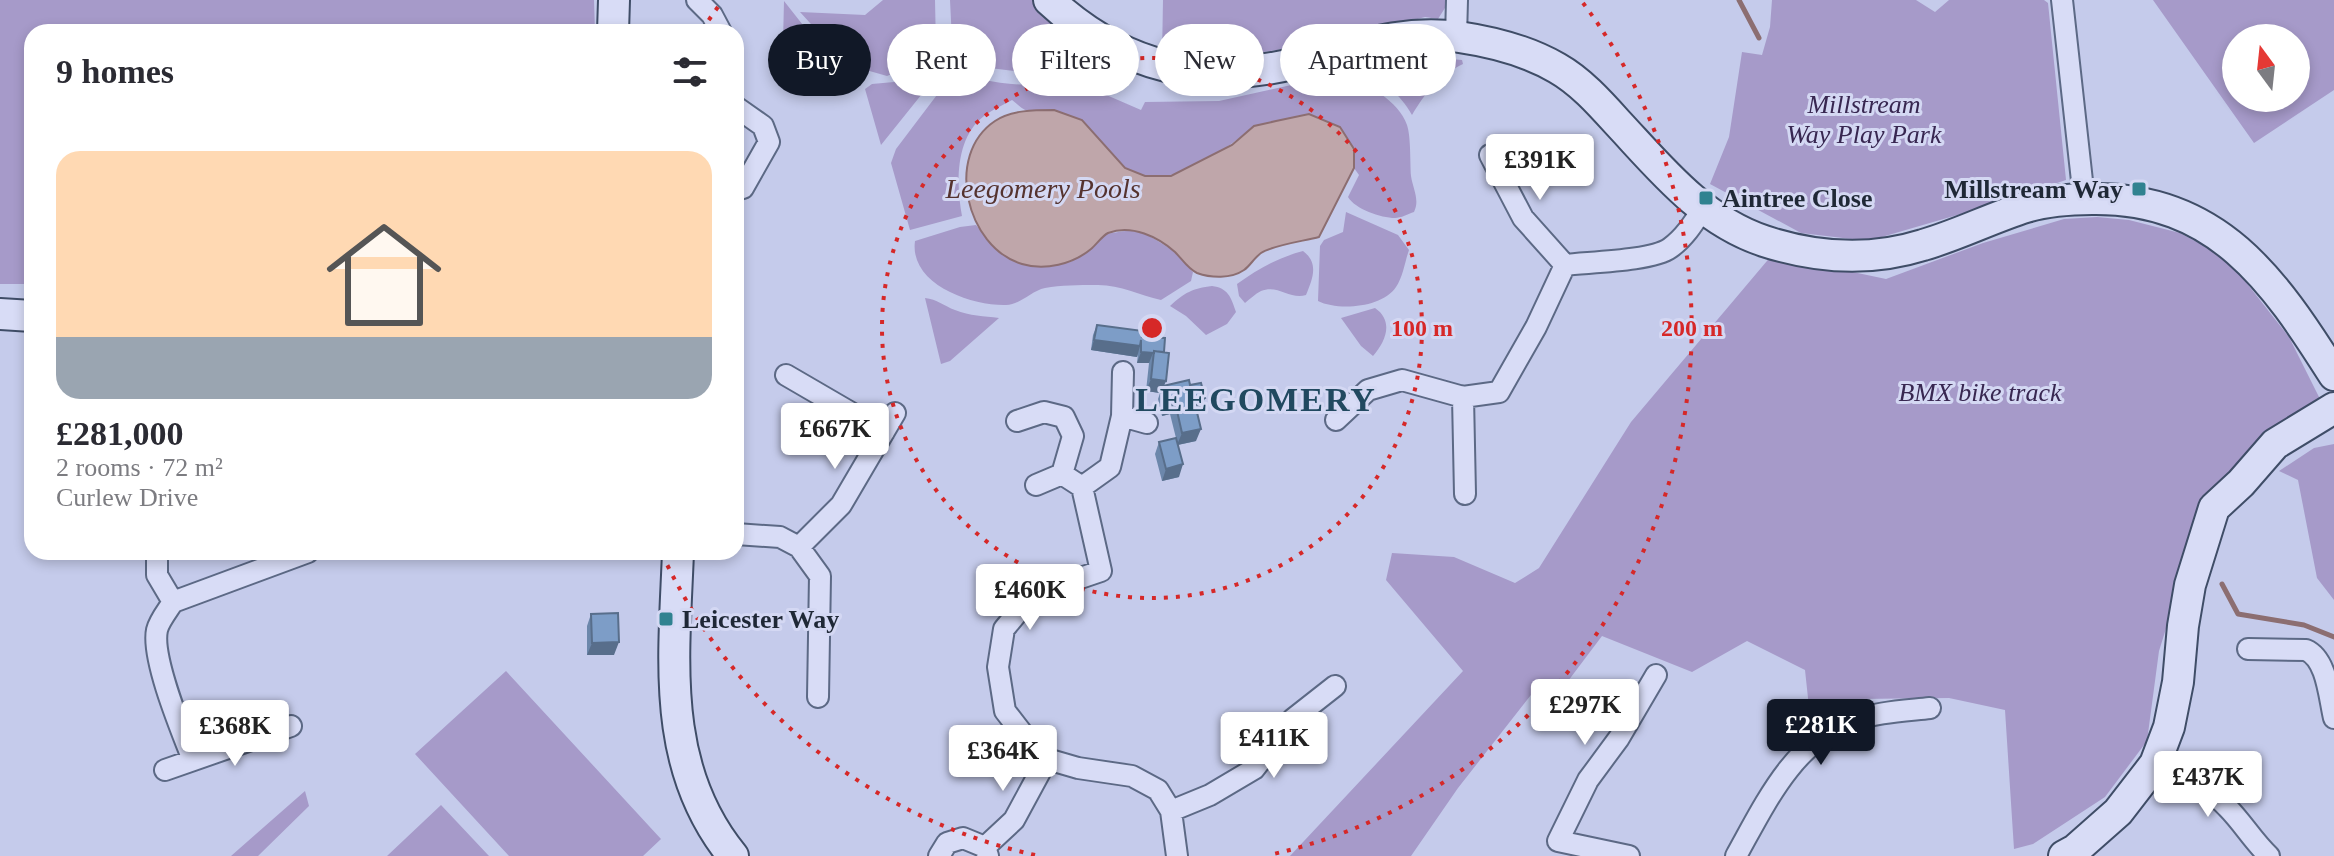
<!DOCTYPE html>
<html lang="en">
<head>
<meta charset="utf-8">
<style>
  :root { --surface:#fff; --page:#f2f2f3; --text:#2b2b33; --muted:#7c7c81; --accent:#111827 }
  body { margin:0; font-family:Georgia,serif; background:var(--page); color:var(--text); height:100vh; display:flex; flex-direction:column; font-size:30px; white-space:nowrap }
  * { box-sizing:border-box; margin:0 }
  p { font-size:26px; color:var(--muted) }
  .icon { flex:none; width:44px; height:44px; fill:none; stroke:currentColor; stroke-width:2; stroke-linecap:round; stroke-linejoin:round }
  .map { position:relative; flex:1; overflow:hidden }
  .sheet { position:absolute; left:24px; top:24px; width:720px; height:536px; display:flex; flex-direction:column; background:var(--surface); border-radius:24px; box-shadow:0 4px 12px #0003 }
  .sheet>* { flex:none }
  .hud { position:absolute; left:768px; top:24px; width:760px; height:72px; display:flex; gap:16px }
  .needle { width:52px; rotate:345deg }
  .controls { position:absolute; left:2222px; top:24px; display:grid; gap:16px }
  .controls a { display:grid; place-items:center; width:88px; height:88px; border-radius:50%; background:var(--surface); box-shadow:0 4px 12px #0003; font-size:40px }
  .price { position:absolute; translate:-50% -68px; padding:0 18px; border-radius:8px; background:#fff; color:#222; font-size:26px; line-height:52px; filter:drop-shadow(0 2px 4px #0008) }
  .price::after { content:''; position:absolute; left:50%; top:48px; width:24px; height:18px; margin-left:-12px; background:inherit; clip-path:polygon(0 0,100% 0,50% 100%) }
  .price.on { background:var(--accent); color:#fff }
  ul { padding:0; list-style:none }
  li { display:grid; align-content:center; gap:16px; height:424px; padding:0 32px }
  li span { display:grid; place-items:center; height:248px; border-radius:24px; color:#555 }
  li>.icon { margin-inline-start:auto }
  span .icon { width:144px; height:144px; fill:#fffc; stroke-width:1 }
  li b { font-size:34px }
  h2 { display:flex; justify-content:space-between; align-items:center; height:96px; padding:0 32px; font-size:34px }
  .pill { padding:0 28px; border-radius:36px; background:var(--surface); box-shadow:0 4px 12px #0003; font-size:28px; line-height:72px }
  .pill.on { background:var(--accent); color:#fff }
  .map>svg:first-child { display:block }
  .green { fill:#a69ac9; fill-rule:evenodd }
  .water { fill:#bfa6aa; stroke:#8c6e71; stroke-width:2 }
  .lines { fill:none; stroke-linecap:round; stroke-linejoin:round }
  .stream { stroke:#8c6e71; stroke-width:5 }
  .street-casing { stroke:#5c6985; stroke-width:24 }
  .secondary-casing { stroke:#3f4d67; stroke-width:34 }
  .street { stroke:#d8dcf6; stroke-width:20 }
  .secondary { stroke:#d8dcf6; stroke-width:30 }
  .wall { fill:#6c87ab }
  .shaded-wall { fill:#586e8b }
  .building { fill:#7d9dc7; stroke:#586e8b; stroke-width:2 }
  .ring { fill:none; stroke:#d62828; stroke-width:4; stroke-dasharray:4 8 }
  .poi-dot { fill:#308290; stroke:#d4d8f3; stroke-width:3 }
  .labels { text-anchor:middle; dominant-baseline:central; stroke-width:6; stroke-linejoin:round; paint-order:stroke }
  .park-label { font-size:26px; font-style:italic; fill:#382751; stroke:#d4d8f3 }
  .poi-label { font-size:26px; font-weight:bold; fill:#1f2836; stroke:#d4d8f3; text-anchor:start }
  .water-label { font-size:28px; font-style:italic; fill:#55332f; stroke:#d4d8f3 }
  .district-label { font-size:34px; font-weight:bold; letter-spacing:2px; fill:#214960; stroke:#d4d8f3 }
  .centre { fill:#d62828; stroke:#d4d8f3; stroke-width:4 }
  .ring-label { font-size:24px; text-anchor:middle; font-weight:bold; fill:#d62828; stroke:#d4d8f3; stroke-width:6; stroke-linejoin:round; paint-order:stroke }
</style>
</head>
<body>
<div class="map">
<svg width="2334" height="856" viewBox="0 0 2334 856">
  <rect width="100%" height="100%" fill="#c5cbeb"/>
  <path class="green" d="M0 0H594L595 32H32V284H0Z
    M883 0H935L936 48 926 60 887 76 866 70 841 57 800 12 865 15Z
    M950 0H1035L1060 29 1057 46 1046 42 1055 68 1038 74 958 64 952 41Z
    M1163 0H1450L1438 19 1425 17C1338 39 1252 62 1162 56Z
    M1772 0H1916L1935 12 1949 0H2044L2048 3 2066 180 1988 206 1868 241 1801 233 1710 184 1729 137 1742 52 1762 55 1770 27Z
    M2153 0H2334V90L2254 143ZM2236 38H2296V98H2236Z
    M784 1 810 34 835 57 831 61H816L783 42Z
    M1415 56 1462 60 1463 64C1438 76 1426 92 1412 115 1400 93 1383 82 1363 70Z
    M935 66 938 74 881 145 865 89 872 84 894 82Z
    M1345 73C1367 84 1399 101 1407 125 1411 137 1410 162 1411 176 1413 189 1420 200 1414 212 1408 214 1401 218 1395 218 1381 218 1355 209 1348 197L1359 175 1354 168 1353 148 1254 126C1223 152 1162 198 1123 166 1101 148 1082 126 1056 112 1047 107 1036 113 1027 111 1022 109 1016 103 1012 100 1003 105 992 110 984 116 955 138 956 184 962 216L910 230 891 163 896 149 952 75C980 77 1035 96 1058 74L1141 110 1145 102 1219 101Z
    M1346 212 1398 235 1409 250C1405 261 1403 277 1396 287 1382 308 1338 311 1318 301L1320 246 1324 240 1343 232Z
    M2097 217 2129 220 2180 233 2227 258 2289 337 2320 399 2233 473 2196 514 2185 568 2159 651 2147 741 2105 797 2033 844 2014 849 2005 710 1949 698 1856 699 1811 726 1805 670 1747 641 1692 672 1602 636 1559 693 1538 686 1458 788 1411 856H1290L1463 671 1386 580 1392 553 1454 557 1515 583 1539 568 1631 422 1772 255 1886 279 1983 243 2064 219Z
    M976 225 998 250 1093 248 1106 234 1131 230 1148 235 1174 251 1193 272 1191 281 1161 300C1139 295 1119 284 1095 285 1079 285 1061 285 1045 288 1031 291 1020 305 1006 305 971 306 909 284 915 241L960 227Z
    M1303 251C1319 263 1313 278 1306 295 1290 300 1278 284 1261 291 1255 294 1250 299 1245 303L1239 296 1237 284C1258 269 1277 258 1303 251Z
    M1212 286C1228 288 1231 297 1236 312L1227 324 1206 335 1186 316 1170 306C1184 293 1193 288 1212 286Z
    M925 298C937 299 944 306 955 310 970 316 984 316 999 318L950 361 941 364Z
    M1375 308C1394 321 1386 341 1373 356L1361 346 1341 318Z
    M2334 444V600L2317 578 2298 480 2279 471 2314 448Z
    M506 671 661 839 643 856H509L415 754Z
    M305 791 309 806 258 856H231Z
    M441 805 489 856H387Z"/>
  <path class="water" d="M1054 110 1082 120 1125 168 1145 176H1171L1232 145 1254 126 1276 121 1309 114 1340 127 1354 149V168L1319 237C1304 241 1273 245 1261 253 1254 258 1250 266 1244 270 1231 279 1211 278 1197 273 1188 269 1182 259 1175 252 1158 237 1132 224 1108 233 1102 236 1096 245 1091 249 1073 264 1045 271 1022 264 966 247 944 155 995 121 1011 110 1035 110 1054 110Z"/>
  <g class="lines">
    <path class="stream" d="M1739 0 1759 38
      M2222 584 2238 614 2304 625 2334 637"/>
    <defs>
      <path id="street" d="M697 0 712 15 721 32
        M2062 0 2084 199
        M1456 37 1457 0
        M736 107 763 126 769 142 743 188 736 190
        M1490 155 1523 218 1565 265
        M1123 372 1122 416 1110 467 1082 487 1101 571 1048 589 1023 606 1004 629 998 667 1005 711 1036 751 1047 759 1078 768 1132 776 1158 790 1171 811 1177 856
        M786 375 884 432
        M1463 397 1465 494
        M1122 416 1147 423
        M1336 420 1368 390 1402 380 1463 397 1499 392 1536 327 1565 265C1590 262 1652 261 1670 248 1684 238 1693 224 1702 210
        M1017 421 1044 412 1064 417 1073 436 1062 474 1082 487
        M1036 485 1062 474
        M736 534 780 537 799 547 820 576 818 697
        M799 547 841 505 895 413
        M157 552V575L173 602
        M2248 649 2306 650C2327 659 2329 697 2334 718
        M193 760C182 732 151 658 157 630 159 621 168 610 173 602L308 552
        M2155 764C2179 776 2209 787 2227 807 2243 823 2253 841 2269 856
        M165 770 291 726
        M1171 811 1210 795 1254 769 1293 719 1335 686
        M985 847 1014 820 1047 759
        M939 856 947 843 963 838 985 847 988 856
        M1629 856 1558 841 1588 780 1619 738 1656 675
        M1736 856C1764 806 1793 742 1850 722 1876 712 1903 711 1930 708"/>
      <path id="secondary" d="M1049 0C1122 68 1204 87 1300 62 1355 48 1400 29 1459 37 1493 42 1526 50 1557 68 1580 81 1599 102 1617 122 1660 168 1701 220 1764 241 1816 258 1869 262 1923 245 1958 235 1991 218 2026 207 2046 201 2072 199 2092 199 2217 197 2274 280 2334 375
        M613 32 614 0
        M0 314 32 316
        M678 552C674 659 660 767 733 856
        M2064 856 2075 850 2118 812 2155 764 2169 727 2178 682 2183 626 2190 585 2214 508 2241 483 2275 444 2334 408"/>
    </defs>
    <use href="#street" class="street-casing"/>
    <use href="#secondary" class="secondary-casing"/>
    <use href="#street" class="street"/>
    <use href="#secondary" class="secondary"/>
  </g>
  <path class="wall" d="M1097 325 1142 337 1164 352 1166 381 1164 386 1190 385 1205 398 1200 410 1196 411V441L1178 445 1179 477 1162 481 1155 454 1159 442 1176 438 1170 414 1162 416 1158 399 1160 393 1146 391 1149 363H1137L1138 354 1137 357 1091 350 1093 335Z
    M591 614 614 655H587V626Z"/>
  <path class="shaded-wall" d="M1094 340 1140 346 1137 357 1091 350Z
    M1141 352 1153 353 1149 363H1137Z
    M1151 379 1166 381 1160 393 1146 391Z
    M1205 398 1200 410 1190 412 1194 400Z
    M1175 402 1170 414 1162 416 1167 404Z
    M1201 429 1196 441 1177 445 1182 433Z
    M1183 464 1179 477 1162 481 1166 469Z
    M619 642 614 655H587L592 643Z"/>
  <path class="building" d="M1097 325 1143 331 1142 337 1165 338 1164 352 1154 351V353L1141 352V340L1140 346 1094 340Z
    M1154 351 1169 353 1166 381 1151 379Z
    M1189 380 1190 385 1201 383 1205 398 1194 400 1201 429 1182 433 1175 402 1167 404 1163 386Z
    M1176 438 1183 464 1166 469 1159 442Z
    M618 613 619 642 592 643 591 614Z"/>
  <g class="ring">
    <circle cx="1152" cy="328" r="270"/>
    <path d="M1035 855A540 540 0 0 1 663 556M702 30A540 540 0 0 1 721 3M1583 3A540 540 0 0 1 1269 855"/>
  </g>
  <g class="poi-dot">
    <rect x="2131" y="181" width="16" height="16" rx="4"/>
    <rect x="1698" y="190" width="16" height="16" rx="4"/>
    <rect x="658" y="611" width="16" height="16" rx="4"/>
  </g>
  <g class="labels">
    <g class="park-label">
      <text x="1864" y="104">Millstream<tspan x="1864" dy="30">Way Play Park</tspan></text>
      <text x="1980" y="392">BMX bike track</text>
    </g>
    <g class="poi-label">
      <text x="2123" y="189" text-anchor="end">Millstream Way</text>
      <text x="1722" y="198">Aintree Close</text>
      <text x="682" y="619">Leicester Way</text>
    </g>
    <g class="water-label">
      <text x="1043" y="188">Leegomery Pools</text>
    </g>
    <g class="district-label">
      <text x="1256" y="399">LEEGOMERY</text>
    </g>
  </g>
  <circle cx="1152" cy="328" r="12" class="centre"/>
  <g class="ring-label">
    <text x="1422" y="336">100 m</text>
    <text x="1692" y="336">200 m</text>
  </g>
</svg>
<div class="controls">
<a><svg class="needle" viewBox="-14 -14 28 28"><path d="M0-13l5 13h-10z" fill="#e53935"/><path d="M0 13l5-13h-10z" fill="#7c7c81"/></svg></a>
</div>
<b class="price" style="left:1540px;top:202px">£391K</b>
<b class="price" style="left:835px;top:471px">£667K</b>
<b class="price" style="left:1030px;top:632px">£460K</b>
<b class="price" style="left:1585px;top:747px">£297K</b>
<b class="price on" style="left:1821px;top:767px">£281K</b>
<b class="price" style="left:235px;top:768px">£368K</b>
<b class="price" style="left:1274px;top:780px">£411K</b>
<b class="price" style="left:1003px;top:793px">£364K</b>
<b class="price" style="left:2208px;top:819px">£437K</b>
<div class="hud">
<a class="pill on">Buy</a>
<a class="pill">Rent</a>
<a class="pill">Filters</a>
<a class="pill">New</a>
<a class="pill">Apartment</a>
</div>
<section class="sheet">
<h2>9 homes<svg class="icon" aria-label="filters" viewBox="0 0 24 24"><path d="M4 7h16M4 17h16"/><circle cx="9" cy="7" r="2"/><circle cx="15" cy="17" r="2"/></svg></h2>
<ul>
<li><span style="background:linear-gradient(#ffd9b3 75%,#9aa5b1 0)"><svg class="icon" aria-label="home" viewBox="0 0 24 24"><path d="M3 11l9-7 9 7M6 9v11h12V9"/></svg></span><div><b>£281,000</b><p>2 rooms · 72 m²</p><p>Curlew Drive</p></div></li>
</ul>
</section>
</div>
</body>
</html>
